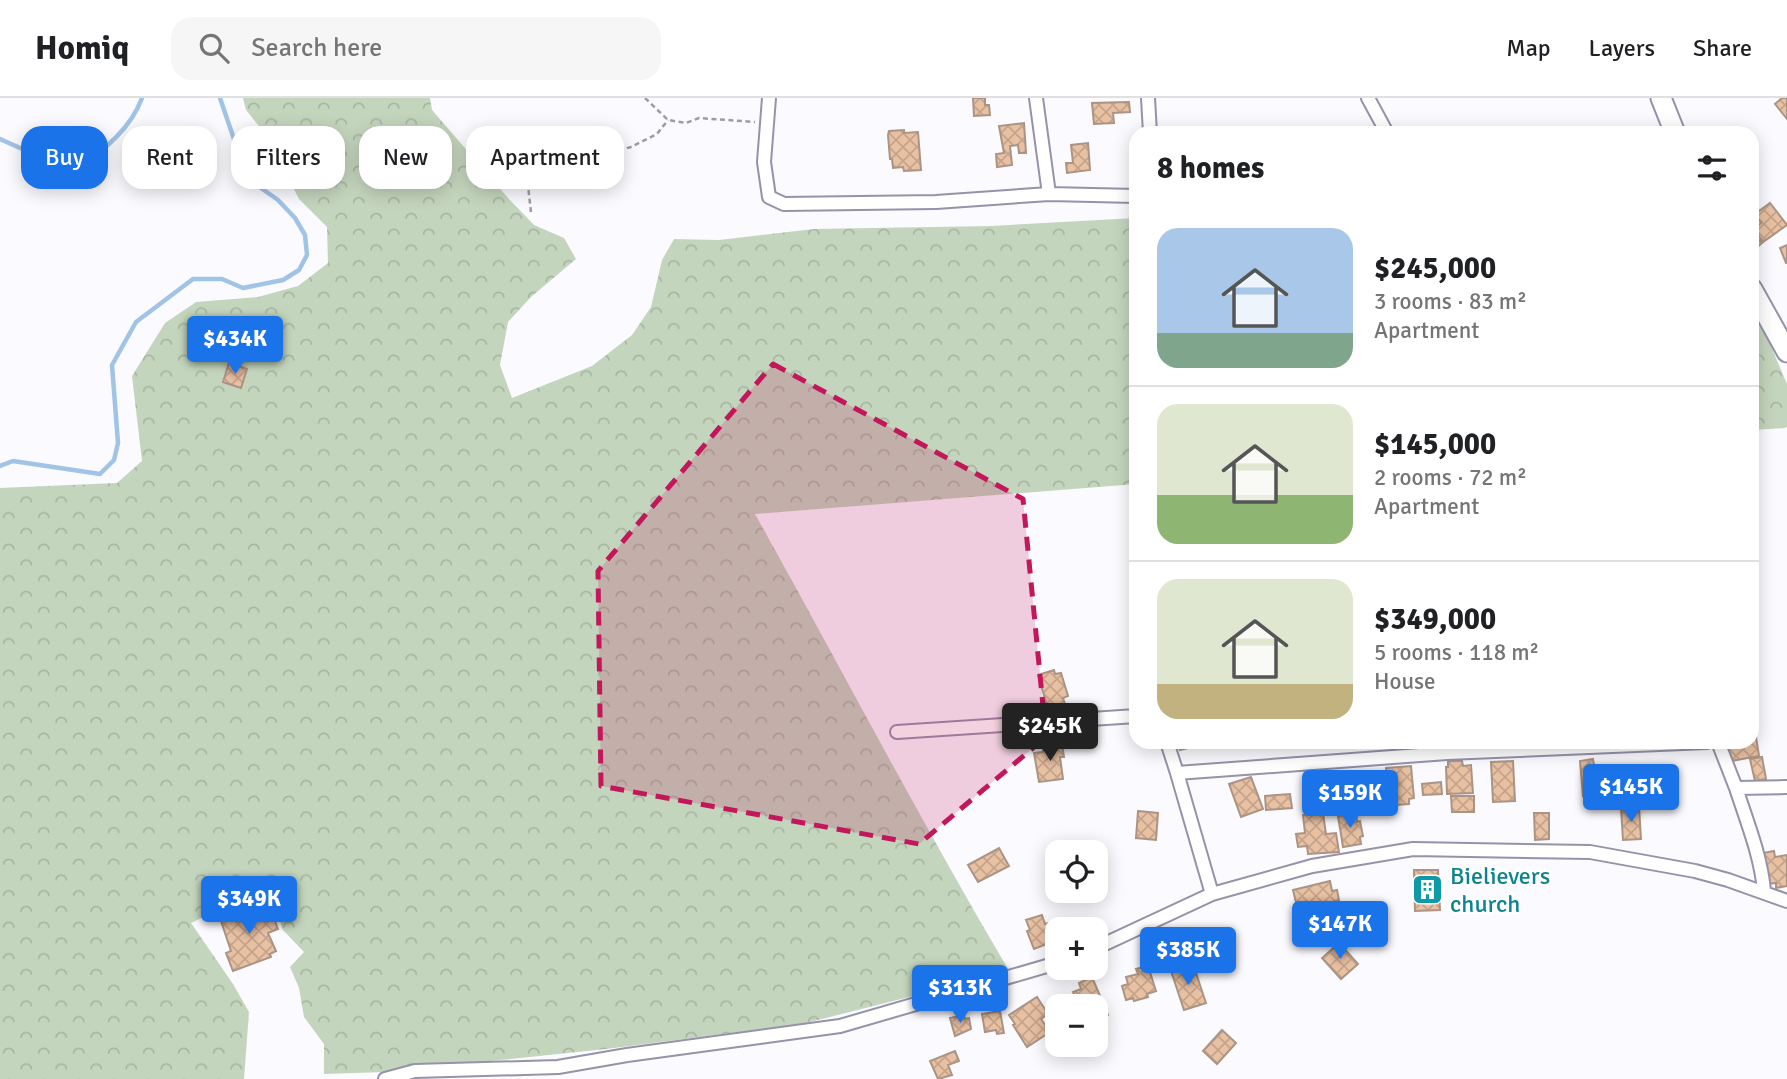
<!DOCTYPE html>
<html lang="en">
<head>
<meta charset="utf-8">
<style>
  :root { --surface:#fff; --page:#f6f6f6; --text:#202124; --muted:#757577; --line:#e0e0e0; --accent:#1a73e8 }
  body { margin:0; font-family:Signika,sans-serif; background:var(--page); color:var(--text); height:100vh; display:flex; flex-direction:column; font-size:26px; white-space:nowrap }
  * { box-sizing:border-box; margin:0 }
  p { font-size:23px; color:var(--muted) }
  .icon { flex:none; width:38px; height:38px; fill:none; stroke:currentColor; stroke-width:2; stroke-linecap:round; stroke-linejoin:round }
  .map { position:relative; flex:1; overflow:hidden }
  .sheet { position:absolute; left:1129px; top:28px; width:630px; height:623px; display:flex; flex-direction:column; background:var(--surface); border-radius:21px; box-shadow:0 4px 18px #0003 }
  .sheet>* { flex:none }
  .guide { position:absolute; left:21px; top:28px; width:665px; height:63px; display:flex; gap:14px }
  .fabs { position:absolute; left:1045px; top:742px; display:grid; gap:14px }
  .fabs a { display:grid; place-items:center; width:63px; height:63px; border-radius:14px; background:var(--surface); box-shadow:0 4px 18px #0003; font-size:35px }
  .price { position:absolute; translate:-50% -60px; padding:0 16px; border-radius:7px; background:var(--accent); color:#fff; font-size:23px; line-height:46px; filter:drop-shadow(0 2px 4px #0008) }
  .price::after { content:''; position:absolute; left:50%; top:42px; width:21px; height:16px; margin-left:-10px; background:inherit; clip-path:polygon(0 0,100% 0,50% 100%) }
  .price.current { background:#222; color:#fff }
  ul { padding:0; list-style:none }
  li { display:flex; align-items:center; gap:21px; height:175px; padding:0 28px }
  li+li { border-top:2px solid var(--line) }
  li span { display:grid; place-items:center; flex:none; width:196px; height:140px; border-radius:21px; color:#555 }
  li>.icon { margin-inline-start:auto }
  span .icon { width:84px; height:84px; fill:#fffc; stroke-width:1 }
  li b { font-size:30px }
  h2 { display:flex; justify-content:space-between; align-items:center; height:84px; padding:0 28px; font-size:30px }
  .chip { padding:0 24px; border-radius:21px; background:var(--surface); box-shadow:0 4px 18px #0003; font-size:24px; line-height:63px }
  .chip.current { background:var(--accent); color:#fff }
  header { display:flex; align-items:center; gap:42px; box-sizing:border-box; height:98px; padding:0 35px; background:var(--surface); border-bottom:2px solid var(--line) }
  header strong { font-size:33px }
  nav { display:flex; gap:38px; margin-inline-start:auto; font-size:24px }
  .search { width:490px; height:63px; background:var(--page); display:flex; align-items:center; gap:18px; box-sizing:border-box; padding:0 24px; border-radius:21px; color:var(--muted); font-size:26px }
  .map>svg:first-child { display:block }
  .forest { fill:url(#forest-crowns) }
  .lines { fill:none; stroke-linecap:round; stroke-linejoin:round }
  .stream { stroke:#a1c3e6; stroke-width:4.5 }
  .building { fill:url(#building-cross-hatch); stroke:#ab9484; stroke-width:2 }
  .minor-casing { stroke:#9692aa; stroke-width:16 }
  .primary-casing { stroke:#9692aa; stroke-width:23 }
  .path { stroke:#9d9ca3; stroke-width:2.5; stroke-dasharray:5 3.5; stroke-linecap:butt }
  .minor { stroke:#fff; stroke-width:12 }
  .primary { stroke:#fff; stroke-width:19 }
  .marked { fill:#c2185b; fill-opacity:0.2; stroke:#c2185b; stroke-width:5; stroke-dasharray:14 9; stroke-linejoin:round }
  .labels { text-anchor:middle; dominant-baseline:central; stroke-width:5; stroke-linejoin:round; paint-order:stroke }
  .culture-label { font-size:24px; fill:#0d838f; stroke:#fff; text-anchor:start }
</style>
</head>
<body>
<header>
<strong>Homiq</strong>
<div class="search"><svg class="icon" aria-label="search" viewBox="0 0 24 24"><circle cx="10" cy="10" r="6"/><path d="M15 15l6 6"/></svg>Search here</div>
<nav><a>Map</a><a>Layers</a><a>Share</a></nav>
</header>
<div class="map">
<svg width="1787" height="981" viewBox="0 0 1787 981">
  <defs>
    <pattern id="forest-crowns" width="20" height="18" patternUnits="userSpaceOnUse" patternTransform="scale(1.75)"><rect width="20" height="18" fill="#c4d5bd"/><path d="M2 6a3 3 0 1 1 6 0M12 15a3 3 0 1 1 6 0" fill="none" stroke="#a8b6a2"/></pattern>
    <pattern id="building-cross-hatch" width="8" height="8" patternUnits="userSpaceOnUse" patternTransform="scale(1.75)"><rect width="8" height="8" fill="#e8c0a2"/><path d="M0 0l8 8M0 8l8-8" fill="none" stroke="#c6a48b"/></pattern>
  </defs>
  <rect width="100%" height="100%" fill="#fafaff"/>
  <path class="forest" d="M243 0H430L432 12 509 101 534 127 564 140 576 161 531 199 508 224 500 267 512 300 592 268 632 237 651 209 662 162 674 141 719 142 814 131 991 128 1136 120V386L755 416C840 568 920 722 1008 871L921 896 802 926 606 951 385 974 324 976V946L304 919 299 890 290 869 304 854 282 831 276 803 246 798 191 825 233 886 249 914 244 981H0V390L117 385 142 363 132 278 165 225 196 204 258 199 298 188 328 165 327 129 299 101 267 38 246 12Z
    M1752 217 1768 241 1787 286V329L1784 330 1752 332Z"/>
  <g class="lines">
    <path class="stream" d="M0 41 47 62 80 69C106 50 131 30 142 0
      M0 368 13 363 100 376 114 362 118 345 112 267 136 224 193 181H222L243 190 283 182 299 172 307 157 305 137 295 120 278 102 261 90 236 47 220 0"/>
  </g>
  <path class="building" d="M973 0H985V7H989L990 17 974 18Z
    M1782 0H1787V21L1775 6Z
    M1129 4 1130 14 1113 15 1114 25 1094 26 1092 5Z
    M1024 25 1026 55H1019L1018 47 1010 48 1012 67 997 69 996 56 1004 55 999 28Z
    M904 32V35L918 34 921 72 904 73 903 69 893 70 892 61H890L888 37 889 33Z
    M1169 32H1191V35H1169Z
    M1088 45 1090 72 1067 75 1066 65H1073L1071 47Z
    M1770 105 1787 127 1763 144 1754 131 1761 125 1755 116Z
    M1754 137 1762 145 1753 153 1752 139Z
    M1787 147V165H1786L1780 150Z
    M229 265 247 271 241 290 223 284Z
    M1054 572 1055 576 1061 575 1068 598 1063 600 1065 606 1048 611 1038 577Z
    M1756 639 1759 658 1731 663 1727 645 1752 644V640Z
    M1177 644H1199L1200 647 1180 652Z
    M1062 646 1064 659H1060L1063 681 1039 684 1034 655 1043 654V649Z
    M1762 659 1766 681 1755 683 1750 661Z
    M1593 661 1594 667H1598L1601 695 1583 698 1580 663Z
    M1448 663H1462L1463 668 1471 667 1473 695 1447 696 1446 669H1448Z
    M1513 663 1515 703 1493 704 1491 664Z
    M1411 668 1414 700 1409 701V706L1396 707V702H1389L1386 670Z
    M1251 679 1263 711 1241 719 1229 686Z
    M1441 684 1442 696 1423 697 1422 686Z
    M1290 696 1292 710 1266 712 1265 698Z
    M1451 698H1474V714H1452Z
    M1639 709 1641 741 1623 742 1621 710Z
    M1138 713 1158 715 1156 742 1136 740Z
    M1323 715 1326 736 1336 735 1339 754 1308 756 1307 748 1298 749 1296 736 1305 735 1303 717Z
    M1356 715 1357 724 1360 723 1363 738 1360 739 1361 746 1343 749 1338 718Z
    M1534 715H1549V741L1535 742Z
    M999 750 1009 768 978 784 968 767Z
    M1774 753 1775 759 1787 757V788L1776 790V785L1768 786 1763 755Z
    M1414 772H1438L1440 812 1415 813Z
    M1330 783 1332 793 1337 792 1339 802 1298 813 1293 792Z
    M268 806 278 831 268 835 276 853 270 856 271 859 233 873 226 855 231 853 219 817 234 811 237 818Z
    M1042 817 1045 826 1061 821 1065 831H1057V842L1034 851 1027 833 1030 832 1026 822Z
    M1339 845 1358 866 1341 881 1322 860Z
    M1193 866 1206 905 1184 912 1171 873Z
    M1148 868 1156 893 1147 896 1148 899 1134 903 1133 900 1126 902 1122 888 1128 886 1126 879 1138 876 1136 871Z
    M1092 879 1108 917 1096 922V908H1076L1074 906 1078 904 1073 894 1081 891 1079 885Z
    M1037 899 1048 916 1041 921 1050 934 1027 949 1013 927 1015 926 1009 917Z
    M1000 913 1004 935 997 936 996 932 985 934 982 916Z
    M964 917 965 921 969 920 971 931 955 938 950 920Z
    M1222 932 1236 945 1217 966 1203 953Z
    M955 953 959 963 948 967 952 977 938 981 930 963Z"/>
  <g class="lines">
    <defs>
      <path id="minor" d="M769 0 764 64 769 99 784 106 936 104 1049 96 1136 98
        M1036 0 1049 96
        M1148 0 1150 35
        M1368 0 1387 35
        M897 634 1136 618
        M1167 644 1177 675
        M1718 644 1736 690
        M1764 793C1761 758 1747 724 1736 690L1787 689
        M1212 796 1177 675 1447 655 1707 644
        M1096 850 1212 796 1312 768 1413 751 1590 754 1695 773 1728 782 1787 803
        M385 981 415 973 558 969 627 957 840 928 1057 865"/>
      <path id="primary" d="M1661 0 1675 35
        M1752 191 1787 254"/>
    </defs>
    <use href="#minor" class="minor-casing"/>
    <use href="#primary" class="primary-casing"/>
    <path class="path" d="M645 0 668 22 686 25 699 20 755 24
      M531 114 527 79 534 69 568 72 598 58 631 49 657 36 668 22"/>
    <use href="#minor" class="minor"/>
    <use href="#primary" class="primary"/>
  </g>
  <path class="marked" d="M773 266 1023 401 1046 639 919 746 601 688 598 473Z"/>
  <defs>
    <symbol id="building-square" viewBox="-11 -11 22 22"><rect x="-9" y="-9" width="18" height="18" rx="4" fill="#0f9aa8" stroke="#fff"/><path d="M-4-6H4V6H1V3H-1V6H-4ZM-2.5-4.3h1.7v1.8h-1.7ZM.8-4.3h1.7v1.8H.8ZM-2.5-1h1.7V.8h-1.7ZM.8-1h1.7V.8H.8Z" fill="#fff"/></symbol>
  </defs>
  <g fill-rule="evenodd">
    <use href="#building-square" x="1410" y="774" width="35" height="35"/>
  </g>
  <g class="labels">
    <g class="culture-label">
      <text x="1450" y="778">Bielievers<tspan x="1450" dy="28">church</tspan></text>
    </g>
  </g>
</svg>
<div class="fabs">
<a><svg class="icon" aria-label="locate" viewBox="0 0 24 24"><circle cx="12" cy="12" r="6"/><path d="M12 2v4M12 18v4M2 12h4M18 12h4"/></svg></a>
<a>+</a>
<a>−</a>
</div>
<b class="price" style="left:235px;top:278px">$434K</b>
<b class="price current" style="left:1050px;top:665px">$245K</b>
<b class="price" style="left:1631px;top:726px">$145K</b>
<b class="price" style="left:1350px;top:732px">$159K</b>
<b class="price" style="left:249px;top:838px">$349K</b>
<b class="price" style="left:1340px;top:863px">$147K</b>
<b class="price" style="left:1188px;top:889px">$385K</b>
<b class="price" style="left:960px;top:927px">$313K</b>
<div class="guide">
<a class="chip current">Buy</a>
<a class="chip">Rent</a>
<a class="chip">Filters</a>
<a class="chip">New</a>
<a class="chip">Apartment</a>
</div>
<section class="sheet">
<h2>8 homes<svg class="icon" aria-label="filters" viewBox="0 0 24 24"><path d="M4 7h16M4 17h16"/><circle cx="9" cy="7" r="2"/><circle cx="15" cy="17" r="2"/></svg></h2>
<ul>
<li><span style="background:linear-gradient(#a9c7e8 75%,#7fa58c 0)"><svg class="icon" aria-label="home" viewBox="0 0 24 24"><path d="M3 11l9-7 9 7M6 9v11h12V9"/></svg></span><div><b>$245,000</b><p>3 rooms · 83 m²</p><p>Apartment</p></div></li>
<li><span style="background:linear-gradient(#dfe7d0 65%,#8fb573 0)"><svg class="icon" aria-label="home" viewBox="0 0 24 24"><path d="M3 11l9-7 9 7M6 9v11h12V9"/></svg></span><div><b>$145,000</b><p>2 rooms · 72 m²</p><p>Apartment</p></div></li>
<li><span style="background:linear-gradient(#dfe7d0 75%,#c2b280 0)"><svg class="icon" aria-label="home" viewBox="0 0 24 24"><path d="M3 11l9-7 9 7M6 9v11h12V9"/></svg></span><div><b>$349,000</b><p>5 rooms · 118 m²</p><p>House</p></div></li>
</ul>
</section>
</div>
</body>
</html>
